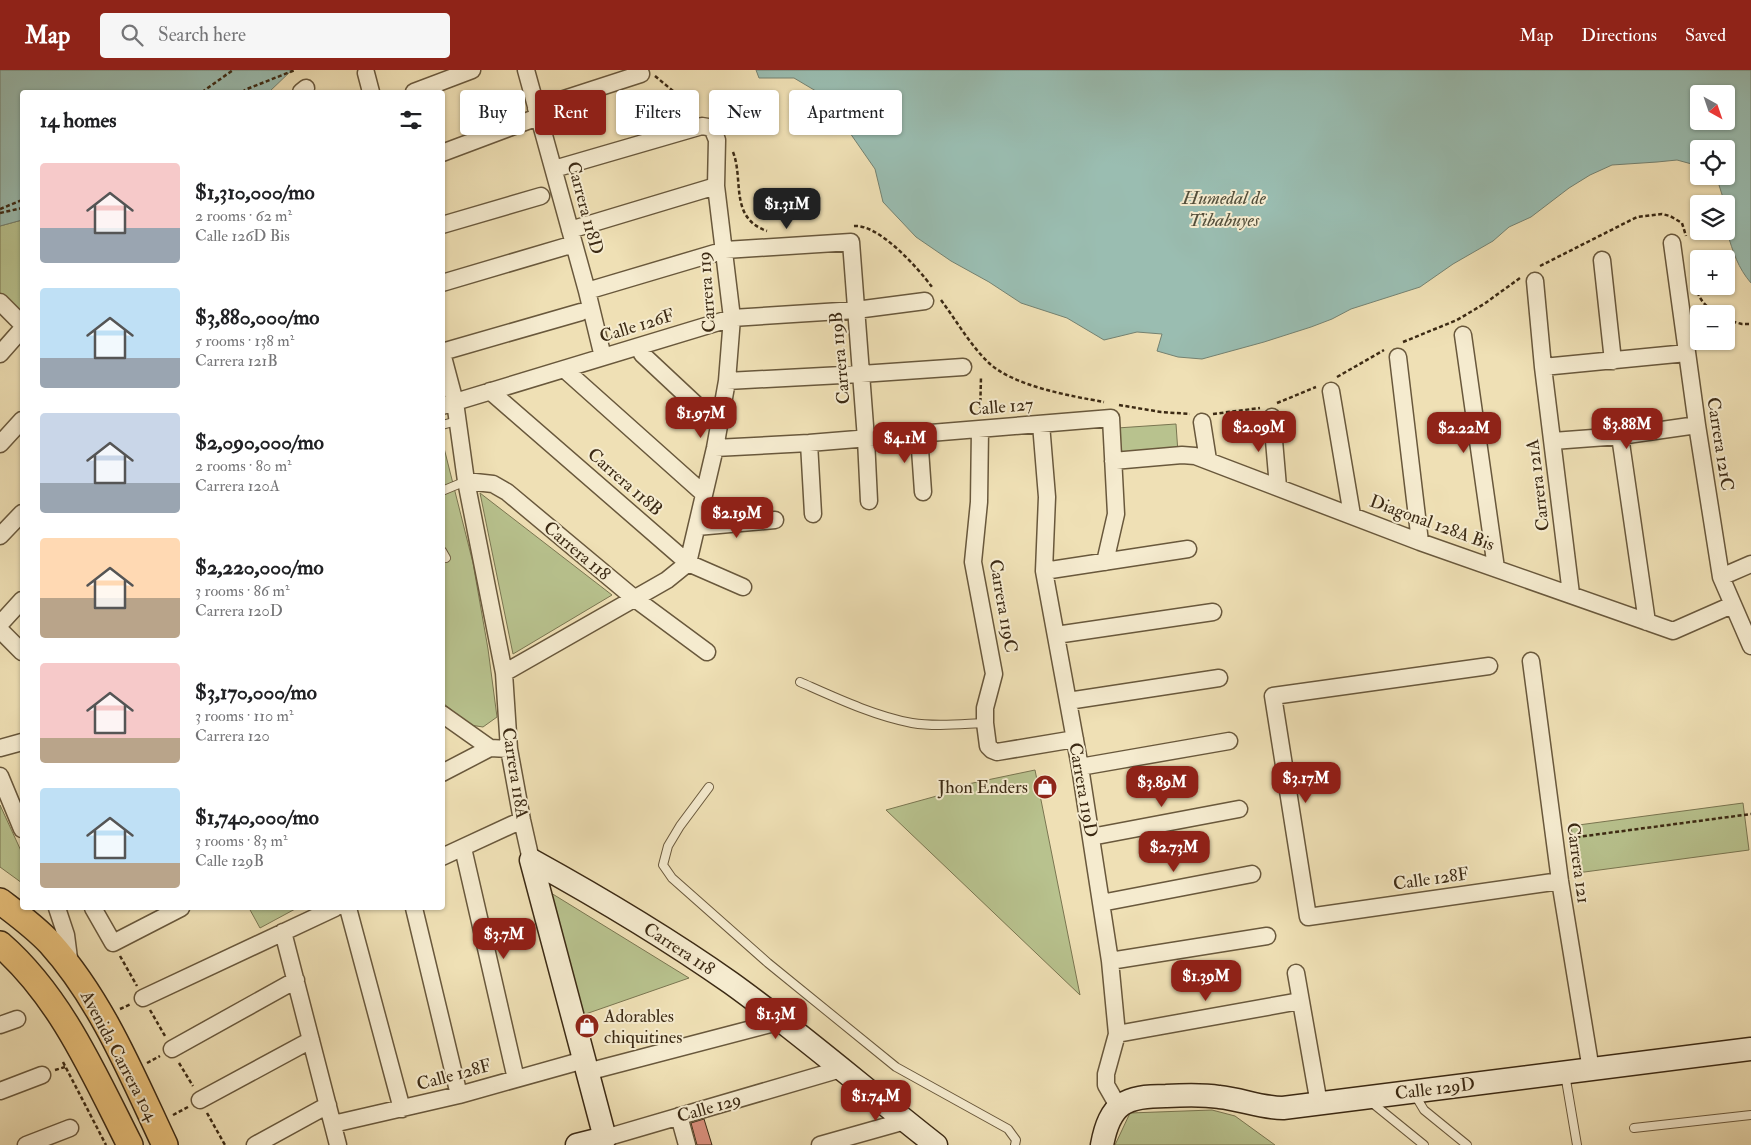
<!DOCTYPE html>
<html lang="en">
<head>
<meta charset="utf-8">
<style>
  :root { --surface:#fff; --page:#f6f6f6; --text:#202124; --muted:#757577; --accent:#8f2418 }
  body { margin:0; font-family:"IM FELL Double Pica",serif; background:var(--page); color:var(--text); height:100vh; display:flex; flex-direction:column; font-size:19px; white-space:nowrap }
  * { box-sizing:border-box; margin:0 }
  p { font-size:16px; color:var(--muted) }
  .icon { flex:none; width:28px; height:28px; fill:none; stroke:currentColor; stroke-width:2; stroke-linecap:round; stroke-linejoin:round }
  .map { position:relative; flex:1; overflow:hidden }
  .panel { position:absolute; left:20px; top:20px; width:425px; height:820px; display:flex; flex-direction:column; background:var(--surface); border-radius:5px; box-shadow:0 1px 4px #0004 }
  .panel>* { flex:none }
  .banner { position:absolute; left:460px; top:20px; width:475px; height:45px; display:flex; gap:10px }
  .needle { width:32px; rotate:140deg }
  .fabs { position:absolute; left:1690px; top:15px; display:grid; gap:10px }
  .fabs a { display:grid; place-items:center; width:45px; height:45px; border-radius:5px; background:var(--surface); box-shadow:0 1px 4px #0004; font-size:25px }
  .price { position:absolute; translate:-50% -42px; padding:0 11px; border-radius:10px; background:var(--accent); color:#fff; font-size:16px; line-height:32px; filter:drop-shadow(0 1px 2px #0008) }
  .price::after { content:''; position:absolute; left:50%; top:30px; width:15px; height:11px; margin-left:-8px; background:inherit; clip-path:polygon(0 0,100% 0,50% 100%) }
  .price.on { background:#222; color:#fff }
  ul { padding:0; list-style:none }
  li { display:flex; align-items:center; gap:15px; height:125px; padding:0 20px }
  li span { display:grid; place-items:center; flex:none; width:140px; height:100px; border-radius:5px; color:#555 }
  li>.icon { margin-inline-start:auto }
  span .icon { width:60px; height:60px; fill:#fffc; stroke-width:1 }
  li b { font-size:21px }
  h2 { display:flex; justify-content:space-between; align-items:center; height:60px; padding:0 20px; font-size:21px }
  .chip { padding:0 18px; border-radius:5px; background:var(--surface); box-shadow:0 1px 4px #0004; font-size:18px; line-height:45px }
  .chip.on { background:var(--accent); color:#fff }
  header { display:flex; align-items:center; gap:30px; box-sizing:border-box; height:70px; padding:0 25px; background:var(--accent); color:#fff }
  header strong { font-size:24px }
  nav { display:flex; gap:28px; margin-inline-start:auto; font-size:18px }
  .search { width:350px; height:45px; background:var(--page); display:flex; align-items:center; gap:12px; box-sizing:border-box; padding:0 18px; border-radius:5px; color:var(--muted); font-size:19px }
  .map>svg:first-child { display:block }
  .green { fill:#b8c28e; stroke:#7a7651 }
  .water { fill:#9abdb1; stroke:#748272; fill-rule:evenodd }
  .building { fill:#d98f7c; stroke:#3c2a14 }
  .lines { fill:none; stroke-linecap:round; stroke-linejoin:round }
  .lane-casing { stroke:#69583c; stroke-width:10 }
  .street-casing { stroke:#69583c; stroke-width:19 }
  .secondary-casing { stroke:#3c2a14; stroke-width:25 }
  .primary-casing { stroke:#3c2a14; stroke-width:28 }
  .path { stroke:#3c2a14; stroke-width:2.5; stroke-dasharray:4 2.5; stroke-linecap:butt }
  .lane { stroke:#f5ebcf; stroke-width:8 }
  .street { stroke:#f5ebcf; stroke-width:16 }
  .secondary { stroke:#f5ebcf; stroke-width:22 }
  .primary { stroke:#e8c07a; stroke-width:25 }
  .labels { text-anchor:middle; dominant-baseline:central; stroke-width:4; stroke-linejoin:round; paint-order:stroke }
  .street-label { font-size:18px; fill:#3c2a14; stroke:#f5ebcf }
  .poi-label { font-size:18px; fill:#3c2a14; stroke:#f5ebcf; text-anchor:end }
  .water-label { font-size:19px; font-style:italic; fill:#544f3b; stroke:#f5ebcf }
</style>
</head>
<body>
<header>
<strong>Map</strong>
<div class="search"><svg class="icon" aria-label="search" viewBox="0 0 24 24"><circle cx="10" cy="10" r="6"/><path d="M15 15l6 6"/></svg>Search here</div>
<nav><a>Map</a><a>Directions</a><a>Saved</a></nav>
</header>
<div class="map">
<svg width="1751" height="1075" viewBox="0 0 1751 1075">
  <rect width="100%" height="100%" fill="#efe0b5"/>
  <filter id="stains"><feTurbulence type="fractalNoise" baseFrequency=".004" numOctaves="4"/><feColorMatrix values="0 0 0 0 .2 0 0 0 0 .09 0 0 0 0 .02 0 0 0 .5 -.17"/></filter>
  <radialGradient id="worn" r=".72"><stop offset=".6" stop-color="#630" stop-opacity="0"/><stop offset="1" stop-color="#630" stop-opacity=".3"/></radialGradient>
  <path class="green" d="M22 150V251L0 230V156Z
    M1176 354 1178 383 1118 387 1117 358Z
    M442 370 473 493 488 579 497 647 483 657 470 655 443 633Z
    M480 423 612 525 513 584Z
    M1035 700 1080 925 886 740 944 724V719Z
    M1743 733 1749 780 1577 803 1571 756Z
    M0 735 22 783V813L0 797Z
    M551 823 689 908 577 947Z
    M249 838H297L260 858Z
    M1212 1040 1235 1046 1275 1075H1115L1130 1043Z"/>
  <path class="water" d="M0 0H292L269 22H22V150L0 156Z
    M756 0H1751V213C1738 198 1733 182 1727 162 1724 154 1726 142 1726 134H1725L1718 112 1712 106H1726V79H1699V96L1677 90 1657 92 1612 95 1590 105 1569 118 1531 147 1509 157 1493 171 1453 194 1420 217 1351 239 1332 249 1311 257 1264 272 1202 289 1178 287 1157 281 1162 264 1137 262 1104 270 1067 248 1021 233 989 212 951 191 916 167 883 132 875 99 850 63 831 30 794 8H759ZM1699 24H1726V51H1699Z"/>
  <path class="building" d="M704 1049 712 1075H697L691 1053Z"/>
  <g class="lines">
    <defs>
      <path id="lane" d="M442 355 457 351
        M442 421 466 411
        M442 481 446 488
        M800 612C834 627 874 646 912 653 936 657 961 654 985 653
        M709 717 680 756 668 776 663 795 672 808 768 893 896 997 1008 1059 1016 1070 1015 1075
        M1565 1004 1577 1075
        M1415 1025 1424 1040 1467 1075
        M1371 1032 1424 1075
        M1634 1058 1751 1045"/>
      <path id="street" d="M526 0 587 221 603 287
        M366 3 371 22
        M301 22 306 18
        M414 22 472 0
        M536 38 641 4
        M442 83 538 47
        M442 155 541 126
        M570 160 716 116
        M1672 173 1697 355 1721 507 1751 576
        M725 180 851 172 866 369 869 431
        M1602 190 1613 291
        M1535 211 1543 297 1571 524
        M442 213 574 174
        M587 221 715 183
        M0 232 22 254
        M1463 265 1496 498
        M442 282 581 242
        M442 283 455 332 466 411 504 603 509 679 522 750 531 790
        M0 284 22 259
        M642 284 719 356
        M1398 287 1420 472
        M1543 297 1687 283
        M564 299 704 424
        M727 311 861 304 963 297
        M490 321 688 493 743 517
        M1331 321 1352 445
        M442 336 732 248 856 240 925 231
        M1272 347 1278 417
        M1202 352 1208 390
        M1041 354 1047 427 1044 501 1080 697 1110 891 1117 964 1106 1004V1015L1114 1029 1121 1035
        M980 359 979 432 973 492 994 604 985 638V653L988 676 992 680 997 682 1075 669
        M919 365 923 422
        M1620 366 1647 552
        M1553 371 1620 366 1697 355
        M809 373 813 444
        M0 374 22 350
        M715 378 809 373 1111 348 1116 444 1105 492
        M1113 391 1182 385 1195 386 1420 472 1673 561 1732 535
        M466 411 493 414 507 422 634 528 707 582
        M697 457 775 450
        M0 466 22 443
        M1044 501 1188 479
        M1721 507 1751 494
        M0 554 22 530
        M0 560 22 582
        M1056 565 1213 542
        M1531 591 1560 811 1591 1000
        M1489 596 1273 626 1308 847 1560 811
        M504 603 667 510 688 493 715 378 727 311 732 248 716 116 717 70 713 60 708 57 702 56 554 99
        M1068 631 1219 608
        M442 644 490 678 509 679
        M0 678 22 672
        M1080 697 1229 671
        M442 703 490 678
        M0 706 22 759
        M1091 767 1239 739
        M463 778 516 1009
        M442 787 522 750
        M1101 833 1252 804
        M57 838 66 865 70 896
        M93 838 113 873 181 838
        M348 838 402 1039
        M414 838 459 1025
        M283 862 338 1075
        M1110 891 1267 866
        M1296 903 1319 1034
        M143 928 335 838
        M0 955 17 949
        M1117 964 1300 931
        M172 979 296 910
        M587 1002 782 951
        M0 1021 42 1005
        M200 1030 311 970
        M679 1046 687 1075
        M333 1054 459 1025 584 990
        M605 1068 841 999
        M26 1075 70 1058
        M255 1075 328 1035
        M820 1075 905 1051"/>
      <path id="secondary" d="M531 790C600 828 667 868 731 913 802 964 867 1021 936 1075
        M531 790 605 1068 577 1075
        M1102 1075C1110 1033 1125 1026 1166 1026 1183 1025 1201 1024 1219 1027 1241 1029 1261 1038 1283 1038L1751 979"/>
      <path id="primary" d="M0 831C17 844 35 857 50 873 102 931 132 1005 165 1075
        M0 874C61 927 94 1004 130 1075"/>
    </defs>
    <use href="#lane" class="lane-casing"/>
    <use href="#street" class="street-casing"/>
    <use href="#secondary" class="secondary-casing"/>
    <use href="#primary" class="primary-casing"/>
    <path class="path" d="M655 6 697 41
      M202 22 233 0
      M242 22 247 19 295 0
      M733 82C744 110 729 148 767 161
      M0 139 22 130
      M0 143 22 138
      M854 156C879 154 918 198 932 217
      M1540 196 1637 147 1662 144 1670 146 1682 153 1686 166
      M1693 203C1697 224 1698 231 1717 244
      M941 230C956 250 970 275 988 292 1012 316 1071 326 1104 332
      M1726 250 1742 254H1751
      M1403 272 1457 250 1484 234 1520 208
      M1337 307 1384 280
      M1277 333 1316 317
      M1119 335 1161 342 1190 344
      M1213 344 1260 338
      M980 345 981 307
      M1570 768 1751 744
      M120 886 137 916
      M120 939 131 934
      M150 940 165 966
      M63 992 106 1075
      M147 993 160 986
      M179 993 193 1016
      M55 1000 65 997
      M207 1043 225 1075
      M173 1045 188 1037"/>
    <use href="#lane" class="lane"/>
    <use href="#street" class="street"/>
    <use href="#secondary" class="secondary"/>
    <use href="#primary" class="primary"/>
  </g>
  <defs>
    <symbol id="shop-disc" viewBox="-11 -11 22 22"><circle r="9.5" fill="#8f2418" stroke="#f5ebcf"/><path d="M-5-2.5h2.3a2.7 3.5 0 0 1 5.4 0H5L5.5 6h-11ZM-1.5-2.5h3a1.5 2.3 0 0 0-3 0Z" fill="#fff"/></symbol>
  </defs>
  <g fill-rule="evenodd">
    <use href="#shop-disc" x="1031" y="703" width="28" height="28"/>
    <use href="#shop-disc" x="573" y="942" width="28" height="28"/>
  </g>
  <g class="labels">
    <g class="street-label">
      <text transform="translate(585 138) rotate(75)">Carrera 118D</text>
      <text transform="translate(707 222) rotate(-94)">Carrera 119</text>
      <text transform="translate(637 256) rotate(-17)">Calle 126F</text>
      <text transform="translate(840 288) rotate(-95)">Carrera 119B</text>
      <text transform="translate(1001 337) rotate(-5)">Calle 127</text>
      <text transform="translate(1720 374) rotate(81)">Carrera 121C</text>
      <text transform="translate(625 412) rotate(41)">Carrera 118B</text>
      <text transform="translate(1538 415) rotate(-97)">Carrera 121A</text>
      <text transform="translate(1432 453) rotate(20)">Diagonal 128A Bis</text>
      <text transform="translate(577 481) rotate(40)">Carrera 118</text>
      <text transform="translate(1003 536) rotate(80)">Carrera 119C</text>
      <text transform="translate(515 703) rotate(81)">Carrera 118A</text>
      <text transform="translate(1083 720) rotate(80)">Carrera 119D</text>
      <text transform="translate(1578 793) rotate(82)">Carrera 121</text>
      <text transform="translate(1431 809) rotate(-8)">Calle 128F</text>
      <text transform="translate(679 879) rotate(33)">Carrera 118</text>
      <text transform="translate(119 986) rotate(62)">Avenida Carrera 104</text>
      <text transform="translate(454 1005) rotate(-15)">Calle 128F</text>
      <text transform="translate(1435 1019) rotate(-7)">Calle 129D</text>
      <text transform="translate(709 1038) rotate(-16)">Calle 129</text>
    </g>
    <g class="poi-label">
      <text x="1028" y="717">Jhon Enders</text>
      <text x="604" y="946" text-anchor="start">Adorables<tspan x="604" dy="21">chiquitines</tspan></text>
    </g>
    <g class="water-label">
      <text x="1224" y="128">Humedal de<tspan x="1224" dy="22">Tibabuyes</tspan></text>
    </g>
  </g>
  <rect width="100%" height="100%" filter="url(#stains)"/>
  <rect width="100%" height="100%" fill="url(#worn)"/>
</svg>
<div class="fabs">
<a><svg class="needle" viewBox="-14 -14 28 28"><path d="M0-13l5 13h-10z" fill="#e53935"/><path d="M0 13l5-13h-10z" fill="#757577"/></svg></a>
<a><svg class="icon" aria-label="locate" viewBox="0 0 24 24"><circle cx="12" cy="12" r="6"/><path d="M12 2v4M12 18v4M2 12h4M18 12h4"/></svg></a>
<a><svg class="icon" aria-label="layers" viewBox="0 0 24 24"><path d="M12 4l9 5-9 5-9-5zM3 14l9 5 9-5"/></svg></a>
<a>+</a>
<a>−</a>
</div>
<b class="price on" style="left:787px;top:160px">$1.31M</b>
<b class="price" style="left:701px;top:369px">$1.97M</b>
<b class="price" style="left:1627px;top:380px">$3.88M</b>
<b class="price" style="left:1259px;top:383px">$2.09M</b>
<b class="price" style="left:1464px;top:384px">$2.22M</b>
<b class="price" style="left:905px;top:394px">$4.1M</b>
<b class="price" style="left:737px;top:469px">$2.19M</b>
<b class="price" style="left:1306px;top:734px">$3.17M</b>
<b class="price" style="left:1162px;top:738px">$3.89M</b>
<b class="price" style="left:1174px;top:803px">$2.73M</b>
<b class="price" style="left:504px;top:890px">$3.7M</b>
<b class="price" style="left:1206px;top:932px">$1.39M</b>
<b class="price" style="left:776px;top:970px">$1.3M</b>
<b class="price" style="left:876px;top:1052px">$1.74M</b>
<div class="banner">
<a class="chip">Buy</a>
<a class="chip on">Rent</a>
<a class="chip">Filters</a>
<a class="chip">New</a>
<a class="chip">Apartment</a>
</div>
<section class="panel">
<h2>14 homes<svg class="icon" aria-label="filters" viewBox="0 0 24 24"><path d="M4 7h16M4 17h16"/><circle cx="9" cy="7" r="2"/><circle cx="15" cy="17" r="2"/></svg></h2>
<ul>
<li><span style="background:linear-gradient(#f6c9c9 65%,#9aa5b1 0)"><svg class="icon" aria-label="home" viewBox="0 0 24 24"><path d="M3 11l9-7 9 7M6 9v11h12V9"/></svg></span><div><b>$1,310,000/mo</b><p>2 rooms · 62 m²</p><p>Calle 126D Bis</p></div></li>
<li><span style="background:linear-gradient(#bfe0f5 70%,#9aa5b1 0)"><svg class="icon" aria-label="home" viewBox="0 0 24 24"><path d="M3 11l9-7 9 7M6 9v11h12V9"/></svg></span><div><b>$3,880,000/mo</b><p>5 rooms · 138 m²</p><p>Carrera 121B</p></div></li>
<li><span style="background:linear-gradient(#c9d6e8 70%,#9aa5b1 0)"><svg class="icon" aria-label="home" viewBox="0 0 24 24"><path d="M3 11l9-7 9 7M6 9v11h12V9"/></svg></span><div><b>$2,090,000/mo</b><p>2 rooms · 80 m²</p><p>Carrera 120A</p></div></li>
<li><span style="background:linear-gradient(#ffd9b3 60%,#b9a48a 0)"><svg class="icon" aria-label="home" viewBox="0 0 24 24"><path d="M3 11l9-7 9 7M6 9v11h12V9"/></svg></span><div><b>$2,220,000/mo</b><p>3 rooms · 86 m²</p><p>Carrera 120D</p></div></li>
<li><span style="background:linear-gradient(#f6c9c9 75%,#b9a48a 0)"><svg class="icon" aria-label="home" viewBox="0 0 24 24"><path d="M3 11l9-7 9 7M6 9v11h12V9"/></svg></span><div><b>$3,170,000/mo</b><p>3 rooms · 110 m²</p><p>Carrera 120</p></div></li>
<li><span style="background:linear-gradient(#bfe0f5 75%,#b9a48a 0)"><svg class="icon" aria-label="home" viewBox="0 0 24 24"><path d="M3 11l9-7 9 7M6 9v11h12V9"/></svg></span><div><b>$1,740,000/mo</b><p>3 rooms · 83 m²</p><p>Calle 129B</p></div></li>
</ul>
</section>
</div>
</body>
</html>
